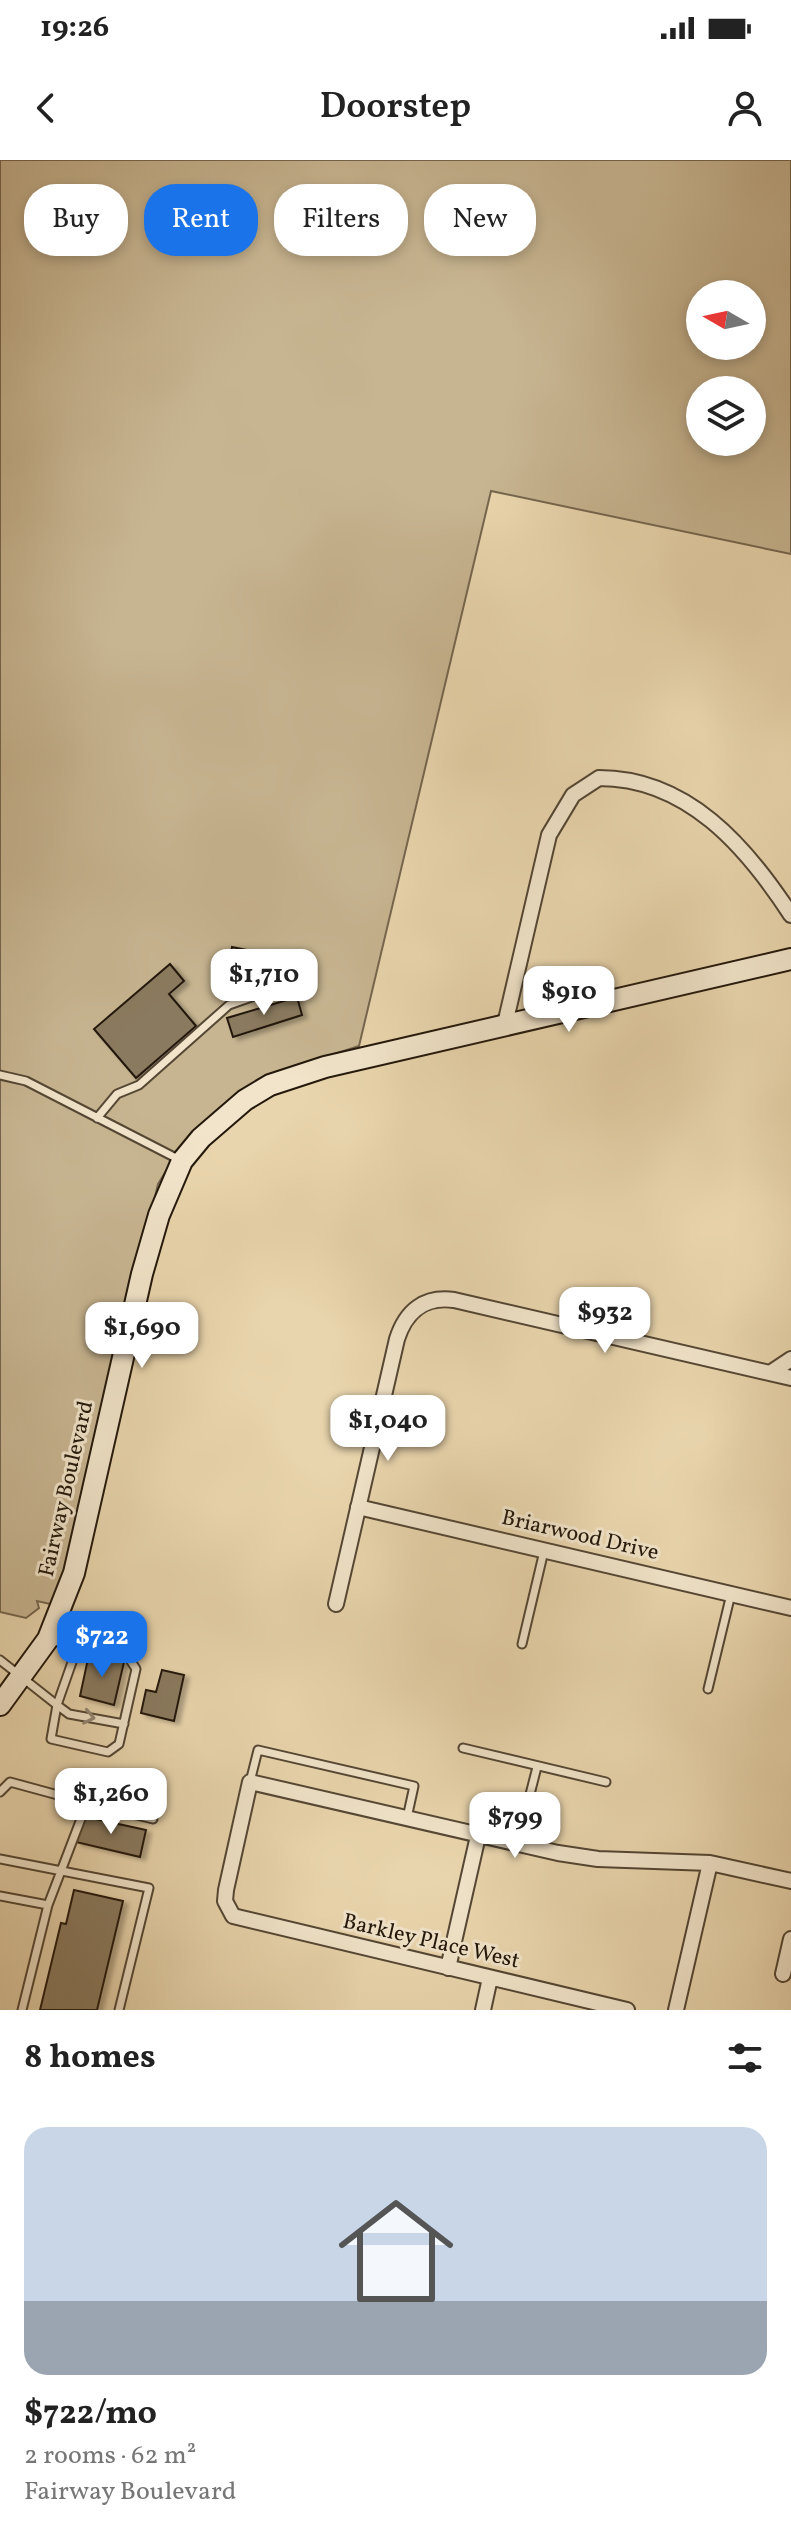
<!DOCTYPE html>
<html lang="en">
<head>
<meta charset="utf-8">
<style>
  :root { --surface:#fff; --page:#f2f2f2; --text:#222; --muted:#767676; --line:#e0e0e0; --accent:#1a73e8 }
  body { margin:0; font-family:Vollkorn,serif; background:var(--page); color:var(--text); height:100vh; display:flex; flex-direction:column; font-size:30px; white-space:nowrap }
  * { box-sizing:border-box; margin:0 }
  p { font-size:26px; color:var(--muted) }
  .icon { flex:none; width:44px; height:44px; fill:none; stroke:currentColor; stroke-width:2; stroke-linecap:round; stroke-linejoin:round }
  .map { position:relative; height:1850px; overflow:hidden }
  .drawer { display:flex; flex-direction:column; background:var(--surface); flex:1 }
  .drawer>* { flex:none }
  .banner { position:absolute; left:24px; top:24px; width:744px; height:72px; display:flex; gap:16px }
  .needle { width:52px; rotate:279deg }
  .tools { position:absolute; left:686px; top:120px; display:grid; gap:16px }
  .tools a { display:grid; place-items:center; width:80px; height:80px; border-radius:50%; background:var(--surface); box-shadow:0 4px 12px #0003; font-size:40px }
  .price { position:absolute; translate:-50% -68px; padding:0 18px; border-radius:16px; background:#fff; color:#222; font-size:26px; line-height:52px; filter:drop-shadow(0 2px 4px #0008) }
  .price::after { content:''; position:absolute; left:50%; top:48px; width:24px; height:18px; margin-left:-12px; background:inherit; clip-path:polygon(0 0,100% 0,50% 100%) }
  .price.current { background:var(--accent); color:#fff }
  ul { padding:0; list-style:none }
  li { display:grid; align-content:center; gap:16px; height:424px; padding:0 24px }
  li+li { border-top:2px solid var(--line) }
  li span { display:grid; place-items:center; height:248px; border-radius:24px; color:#555 }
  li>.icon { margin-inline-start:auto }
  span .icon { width:144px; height:144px; fill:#fffc; stroke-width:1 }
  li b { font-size:34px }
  h2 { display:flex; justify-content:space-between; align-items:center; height:96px; padding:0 24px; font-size:34px }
  .tag { padding:0 28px; border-radius:32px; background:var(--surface); box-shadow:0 4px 12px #0003; font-size:28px; line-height:72px }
  .tag.current { background:var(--accent); color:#fff }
  .status { display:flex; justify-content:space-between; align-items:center; height:56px; padding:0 40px; background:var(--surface); direction:ltr }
  .status svg { height:22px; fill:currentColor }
  header { display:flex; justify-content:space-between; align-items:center; height:104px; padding:0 24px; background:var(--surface); font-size:36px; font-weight:600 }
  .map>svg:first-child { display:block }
  .green { fill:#c7b591; stroke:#75664e; stroke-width:2; fill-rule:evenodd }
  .building { fill:#8a7a5f; stroke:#23180b; stroke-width:2; filter:url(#shadow) }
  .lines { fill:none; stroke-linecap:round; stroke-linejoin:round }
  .lane-casing { stroke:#544734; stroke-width:11 }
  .street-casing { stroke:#544734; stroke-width:18 }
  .secondary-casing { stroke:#23180b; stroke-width:24 }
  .lane { stroke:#f1e4ca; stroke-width:7 }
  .street { stroke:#f1e4ca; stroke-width:14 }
  .secondary { stroke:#f1e4ca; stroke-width:20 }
  .oneway { stroke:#948874 }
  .labels { text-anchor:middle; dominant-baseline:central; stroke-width:6; stroke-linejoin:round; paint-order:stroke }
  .street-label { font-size:22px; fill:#23180b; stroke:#f1e4ca }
</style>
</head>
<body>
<div class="status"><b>19:26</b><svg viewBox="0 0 49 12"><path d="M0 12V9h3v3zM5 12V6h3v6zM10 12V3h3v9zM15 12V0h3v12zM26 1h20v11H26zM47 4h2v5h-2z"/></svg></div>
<header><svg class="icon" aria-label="back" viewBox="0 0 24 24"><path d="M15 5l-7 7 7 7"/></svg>Doorstep<svg class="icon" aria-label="person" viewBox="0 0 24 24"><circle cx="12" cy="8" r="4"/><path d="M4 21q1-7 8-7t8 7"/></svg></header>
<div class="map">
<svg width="791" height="1850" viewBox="0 0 791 1850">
  <defs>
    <filter id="shadow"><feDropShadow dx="5" dy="3" stdDeviation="2" flood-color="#0004"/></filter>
  </defs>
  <rect width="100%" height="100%" fill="#e9d5ad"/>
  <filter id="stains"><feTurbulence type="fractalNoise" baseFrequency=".0025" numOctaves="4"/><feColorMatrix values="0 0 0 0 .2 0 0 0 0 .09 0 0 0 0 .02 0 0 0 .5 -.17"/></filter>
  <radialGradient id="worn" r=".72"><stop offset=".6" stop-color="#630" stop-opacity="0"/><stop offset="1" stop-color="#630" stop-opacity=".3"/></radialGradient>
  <path class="green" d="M0 0H791V394L491 331 359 886C262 917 213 931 158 1024L73 1387 55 1445 37 1441 39 1448 26 1458 0 1452ZM700 134H752V186H700ZM700 230H752V282H700Z"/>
  <path class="building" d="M232 787 261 793 258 806 230 799Z
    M170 804 184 821 169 834 196 866 136 918 94 869Z
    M297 837 302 855 233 877 227 858Z
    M89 1494 124 1502 114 1545 80 1536Z
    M162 1510 184 1515 174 1561 141 1553 146 1530 156 1532Z
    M82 1656 146 1670 140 1697 76 1682Z
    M74 1730 123 1741 97 1850H40L61 1763 66 1764Z"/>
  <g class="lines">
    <defs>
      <path id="lane" d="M0 915 26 921 178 999
        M97 958 117 934 139 925 229 845 294 822
        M522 1484 544 1391
        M77 1488 57 1545 69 1554 124 1564
        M0 1500 57 1545 51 1579 108 1592 119 1584 136 1509 129 1498 50 1480
        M708 1529 731 1434
        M463 1588 606 1622
        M250 1622 258 1590 414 1626 407 1658
        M0 1632 10 1622 87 1643 48 1745 22 1850
        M87 1643 153 1659
        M518 1681 537 1607
        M0 1699 149 1728 119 1850
        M0 1736 48 1745"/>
      <path id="street" d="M505 864 549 675 573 635 599 618C687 618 746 686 791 755
        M770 1213 791 1199
        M358 1347 791 1448
        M336 1444 397 1179C406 1151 424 1136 454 1140L791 1218
        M448 1808 478 1676
        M783 1814 791 1779
        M483 1850 490 1818
        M627 1850 233 1756 225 1741 226 1730 250 1622 558 1693 598 1699 710 1703 791 1721
        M676 1850 710 1703"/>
      <path id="secondary" d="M0 1545 48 1479 74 1413 142 1114 159 1055 182 1001 201 978 245 940 270 925 325 907 791 799"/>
    </defs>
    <use href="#lane" class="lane-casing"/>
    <use href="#street" class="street-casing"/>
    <use href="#secondary" class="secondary-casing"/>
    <use href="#lane" class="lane"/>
    <use href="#street" class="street"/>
    <use href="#secondary" class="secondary"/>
  </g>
  <defs><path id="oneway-chevron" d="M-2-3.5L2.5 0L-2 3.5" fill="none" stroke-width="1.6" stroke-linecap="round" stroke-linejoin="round" transform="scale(2)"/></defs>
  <use class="oneway" href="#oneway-chevron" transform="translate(89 1557) rotate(11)"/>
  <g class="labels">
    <g class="street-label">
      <text transform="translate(67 1329) rotate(-77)">Fairway Boulevard</text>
      <text transform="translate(580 1376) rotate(13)">Briarwood Drive</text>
      <text transform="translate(431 1782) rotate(13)">Barkley Place West</text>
    </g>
  </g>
  <rect width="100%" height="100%" filter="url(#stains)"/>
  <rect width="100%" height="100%" fill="url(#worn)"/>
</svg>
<div class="tools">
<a><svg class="needle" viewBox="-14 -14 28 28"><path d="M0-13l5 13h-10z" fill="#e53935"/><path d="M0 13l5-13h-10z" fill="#767676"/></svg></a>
<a><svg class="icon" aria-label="layers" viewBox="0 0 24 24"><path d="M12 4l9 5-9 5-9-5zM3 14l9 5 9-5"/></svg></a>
</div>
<b class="price" style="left:264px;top:857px">$1,710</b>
<b class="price" style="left:569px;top:874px">$910</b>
<b class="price" style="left:605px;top:1195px">$932</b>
<b class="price" style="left:142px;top:1210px">$1,690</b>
<b class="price" style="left:388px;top:1303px">$1,040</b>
<b class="price current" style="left:102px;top:1519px">$722</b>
<b class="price" style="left:111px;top:1676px">$1,260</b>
<b class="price" style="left:515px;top:1700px">$799</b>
<div class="banner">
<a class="tag">Buy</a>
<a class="tag current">Rent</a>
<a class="tag">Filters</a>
<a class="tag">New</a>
</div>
</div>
<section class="drawer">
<h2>8 homes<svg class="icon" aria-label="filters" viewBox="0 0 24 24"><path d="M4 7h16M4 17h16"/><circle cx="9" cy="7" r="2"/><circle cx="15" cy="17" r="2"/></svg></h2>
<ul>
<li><span style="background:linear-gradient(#c9d6e8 70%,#9aa5b1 0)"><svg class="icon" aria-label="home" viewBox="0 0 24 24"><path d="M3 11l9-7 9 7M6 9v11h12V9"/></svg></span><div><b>$722/mo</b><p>2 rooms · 62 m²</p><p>Fairway Boulevard</p></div></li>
</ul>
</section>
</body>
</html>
